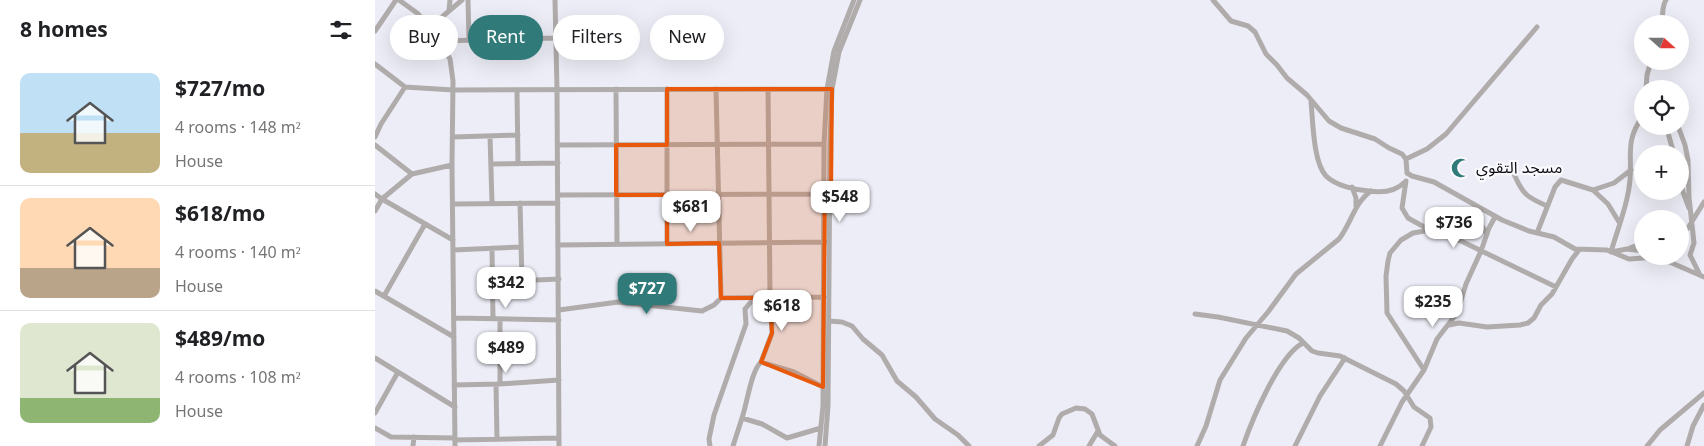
<!DOCTYPE html>
<html lang="en">
<head>
<meta charset="utf-8">
<style>
  :root { --surface:#fff; --page:#f2f2f2; --text:#202124; --muted:#757577; --line:#e0e0e0; --accent:#317a7a }
  body { margin:0; font-family:Georgia,"Noto Sans Arabic",serif; background:var(--page); color:var(--text); height:100vh; display:flex; flex-direction:column; font-size:19px; white-space:nowrap }
  * { box-sizing:border-box; margin:0 }
  p { font-size:16px; color:var(--muted) }
  .icon { flex:none; width:28px; height:28px; fill:none; stroke:currentColor; stroke-width:2; stroke-linecap:round; stroke-linejoin:round }
  .map { position:relative; flex:1; overflow:hidden }
  .details { display:flex; flex-direction:column; background:var(--surface); width:375px }
  .details>* { flex:none }
  .top-card { position:absolute; left:15px; top:15px; width:475px; height:45px; display:flex; gap:10px }
  .needle { width:32px; rotate:111deg }
  .tools { position:absolute; left:1259px; top:15px; display:grid; gap:10px }
  .tools a { display:grid; place-items:center; width:55px; height:55px; border-radius:50%; background:var(--surface); box-shadow:0 5px 20px #0002; font-size:25px }
  .price { position:absolute; translate:-50% -42px; padding:0 11px; border-radius:10px; background:#fff; color:#222; font-size:16px; line-height:32px; filter:drop-shadow(0 1px 2px #0008) }
  .price::after { content:''; position:absolute; left:50%; top:30px; width:15px; height:11px; margin-left:-8px; background:inherit; clip-path:polygon(0 0,100% 0,50% 100%) }
  .price.selected { background:var(--accent); color:#fff }
  ul { padding:0; list-style:none }
  li { display:flex; align-items:center; gap:15px; height:125px; padding:0 20px }
  li+li { border-top:1px solid var(--line) }
  li span { display:grid; place-items:center; flex:none; width:140px; height:100px; border-radius:10px; color:#555 }
  li>.icon { margin-inline-start:auto }
  span .icon { width:60px; height:60px; fill:#fffc; stroke-width:1 }
  li b { font-size:21px }
  h2 { display:flex; justify-content:space-between; align-items:center; height:60px; padding:0 20px; font-size:21px }
  .tag { padding:0 18px; border-radius:22px; background:var(--surface); box-shadow:0 5px 20px #0002; font-size:18px; line-height:45px }
  .tag.selected { background:var(--accent); color:#fff }
  main { display:flex; flex:1; min-height:0 }
  .map>svg:first-child { display:block }
  .lines { fill:none; stroke-linecap:round; stroke-linejoin:round }
  .minor { stroke:#b1acac; stroke-width:5 }
  .marked { fill:#e8590c; fill-opacity:0.2; stroke:#e8590c; stroke-width:4; stroke-linejoin:round }
  .labels { text-anchor:middle; dominant-baseline:central; stroke-width:4.5; stroke-linejoin:round; paint-order:stroke }
  .poi-label { font-size:16px; fill:#0e0f12; stroke:#fafafe; text-anchor:start }
</style>
</head>
<body>
<main>
<section class="details">
<h2>8 homes<svg class="icon" aria-label="filters" viewBox="0 0 24 24"><path d="M4 7h16M4 17h16"/><circle cx="9" cy="7" r="2"/><circle cx="15" cy="17" r="2"/></svg></h2>
<ul>
<li><span style="background:linear-gradient(#bfe0f5 60%,#c2b280 0)"><svg class="icon" aria-label="home" viewBox="0 0 24 24"><path d="M3 11l9-7 9 7M6 9v11h12V9"/></svg></span><div><b>$727/mo</b><p>4 rooms · 148 m²</p><p>House</p></div></li>
<li><span style="background:linear-gradient(#ffd9b3 70%,#b9a48a 0)"><svg class="icon" aria-label="home" viewBox="0 0 24 24"><path d="M3 11l9-7 9 7M6 9v11h12V9"/></svg></span><div><b>$618/mo</b><p>4 rooms · 140 m²</p><p>House</p></div></li>
<li><span style="background:linear-gradient(#dfe7d0 75%,#8fb573 0)"><svg class="icon" aria-label="home" viewBox="0 0 24 24"><path d="M3 11l9-7 9 7M6 9v11h12V9"/></svg></span><div><b>$489/mo</b><p>4 rooms · 108 m²</p><p>House</p></div></li>
</ul>
</section>
<div class="map">
<svg width="1329" height="446" viewBox="0 0 1329 446">
  <rect width="100%" height="100%" fill="#ecedf6"/>
  <g class="lines">
    <path class="minor" d="M24 0 42 13 61 34 75 59 78 81 77 165 80 446
      M93 0 94 40
      M180 0 182 89 184 446
      M838 0 856 21 873 26 880 32 891 54 902 65 912 78 932 95 954 121 966 128 1000 139 1014 148 1027 154 1031 159 1032 173 1037 176 1059 182 1127 220 1154 231 1179 237 1200 249 1232 250 1254 259 1283 257 1329 277
      M74 10 75 0
      M1286 24C1289 16 1286 8 1291 0
      M55 27 87 0
      M0 31 21 0
      M64 41 181 38
      M0 64 30 87 78 90 457 89
      M241 89 242 244
      M292 89V244
      M1271 89 1272 75 1276 61
      M142 90 143 164
      M936 102C938 121 938 162 951 176 961 186 981 190 994 191 1007 193 1021 191 1030 182
      M1268 116C1248 143 1259 158 1254 188 1251 209 1242 231 1236 252L1252 249 1268 251
      M1291 126 1299 154
      M1303 126 1310 145 1313 160 1314 197 1319 243 1315 255 1325 275
      M115 136 117 203
      M0 137 6 124 30 87
      M78 137 143 135
      M0 145 37 174
      M183 145 449 144
      M1031 159 1052 149 1071 134 1162 27
      M116 164 183 163
      M77 165 37 174 7 199 78 240
      M1305 172 1308 192 1314 208
      M1139 174C1148 195 1152 197 1172 206
      M1031 181 1027 208 1033 218 1060 233 1086 241 1181 287
      M977 187 981 198V206
      M1218 190 1239 183 1256 170
      M0 194 7 199 0 211
      M183 195 453 194
      M145 203 147 281
      M78 204 183 203
      M1105 208 1104 222 1112 234
      M1162 233 1180 187 1186 180 1218 190 1233 204 1244 222
      M1305 234 1313 228 1329 202
      M183 245 450 242
      M117 248 118 319
      M1255 248 1268 243
      M78 250 146 247
      M117 282 184 279
      M0 291 79 337
      M9 296 50 224
      M346 298 449 297
      M184 310 243 302 327 311 339 305 346 298 341 89
      M820 314 843 317 912 331 924 338 937 351 943 353 965 356 1021 384 1029 391 1039 407 1055 418 1056 427 1047 446
      M79 318 184 320
      M454 321 467 322 477 326 488 339 507 355 522 381 541 397 560 419 583 435 594 446
      M1074 325 1084 323 1112 327 1145 325 1153 323 1159 318 1166 305 1177 294 1197 259 1204 250
      M0 358 80 407
      M386 362 397 333 395 298 393 89
      M1049 370 1012 313 1011 276 1013 261 1015 253 1026 240 1038 233 1055 230
      M121 384 122 439
      M125 384V319
      M79 385 125 384 184 380
      M0 413 23 372
      M367 418C372 404 376 371 386 362L419 372 448 387
      M0 428 16 437 80 438
      M80 440 184 438
      M38 446 39 437
      M335 446 334 439 339 415 371 324 370 309 379 298
      M358 446 367 418 387 424 412 438 446 428
      M444 446 448 406 449 144 452 89 459 51 479 0
      M450 446 453 406 455 144 457 89 464 52 485 0
      M664 446 678 435 684 418 687 414 701 408 710 409 717 414 725 435 740 446
      M714 446 723 431
      M822 446 831 426 845 380 871 338 893 312 921 274 964 239C976 224 979 203 996 191
      M868 446C877 420 904 355 928 343
      M920 446 945 396 970 358
      M1005 446 1027 402 1049 370 1062 339 1082 313 1091 284 1106 251 1114 228 1120 217
      M1272 446 1285 430 1329 393
      M1312 446 1318 426 1329 405"/>
  </g>
  <path class="marked" d="M292 89H457L456 194H450L448 387 386 362 397 333 395 298H346L344 243 292 244V195H241V145H292Z"/>
  <defs>
    <symbol id="mosque-bare" viewBox="-9 -9 18 18"><path d="M3.5-4.9A6 6 0 1 0 3.5 4.9A5 5 0 1 1 3.5-4.9Z" fill="#317a7a" stroke="#fafafe" stroke-width="2.5" paint-order="stroke"/></symbol>
  </defs>
  <g fill-rule="evenodd">
    <use href="#mosque-bare" x="1072" y="154" width="28" height="28"/>
  </g>
  <g class="labels">
    <g class="poi-label">
      <text x="1101" y="168">مسجد التقوي</text>
    </g>
  </g>
</svg>
<div class="tools">
<a><svg class="needle" viewBox="-14 -14 28 28"><path d="M0-13l5 13h-10z" fill="#e53935"/><path d="M0 13l5-13h-10z" fill="#757577"/></svg></a>
<a><svg class="icon" aria-label="locate" viewBox="0 0 24 24"><circle cx="12" cy="12" r="6"/><path d="M12 2v4M12 18v4M2 12h4M18 12h4"/></svg></a>
<a>+</a>
<a>−</a>
</div>
<b class="price" style="left:465px;top:223px">$548</b>
<b class="price" style="left:316px;top:233px">$681</b>
<b class="price" style="left:1079px;top:249px">$736</b>
<b class="price" style="left:131px;top:309px">$342</b>
<b class="price selected" style="left:272px;top:315px">$727</b>
<b class="price" style="left:1058px;top:328px">$235</b>
<b class="price" style="left:407px;top:332px">$618</b>
<b class="price" style="left:131px;top:374px">$489</b>
<div class="top-card">
<a class="tag">Buy</a>
<a class="tag selected">Rent</a>
<a class="tag">Filters</a>
<a class="tag">New</a>
</div>
</div>
</main>
</body>
</html>
